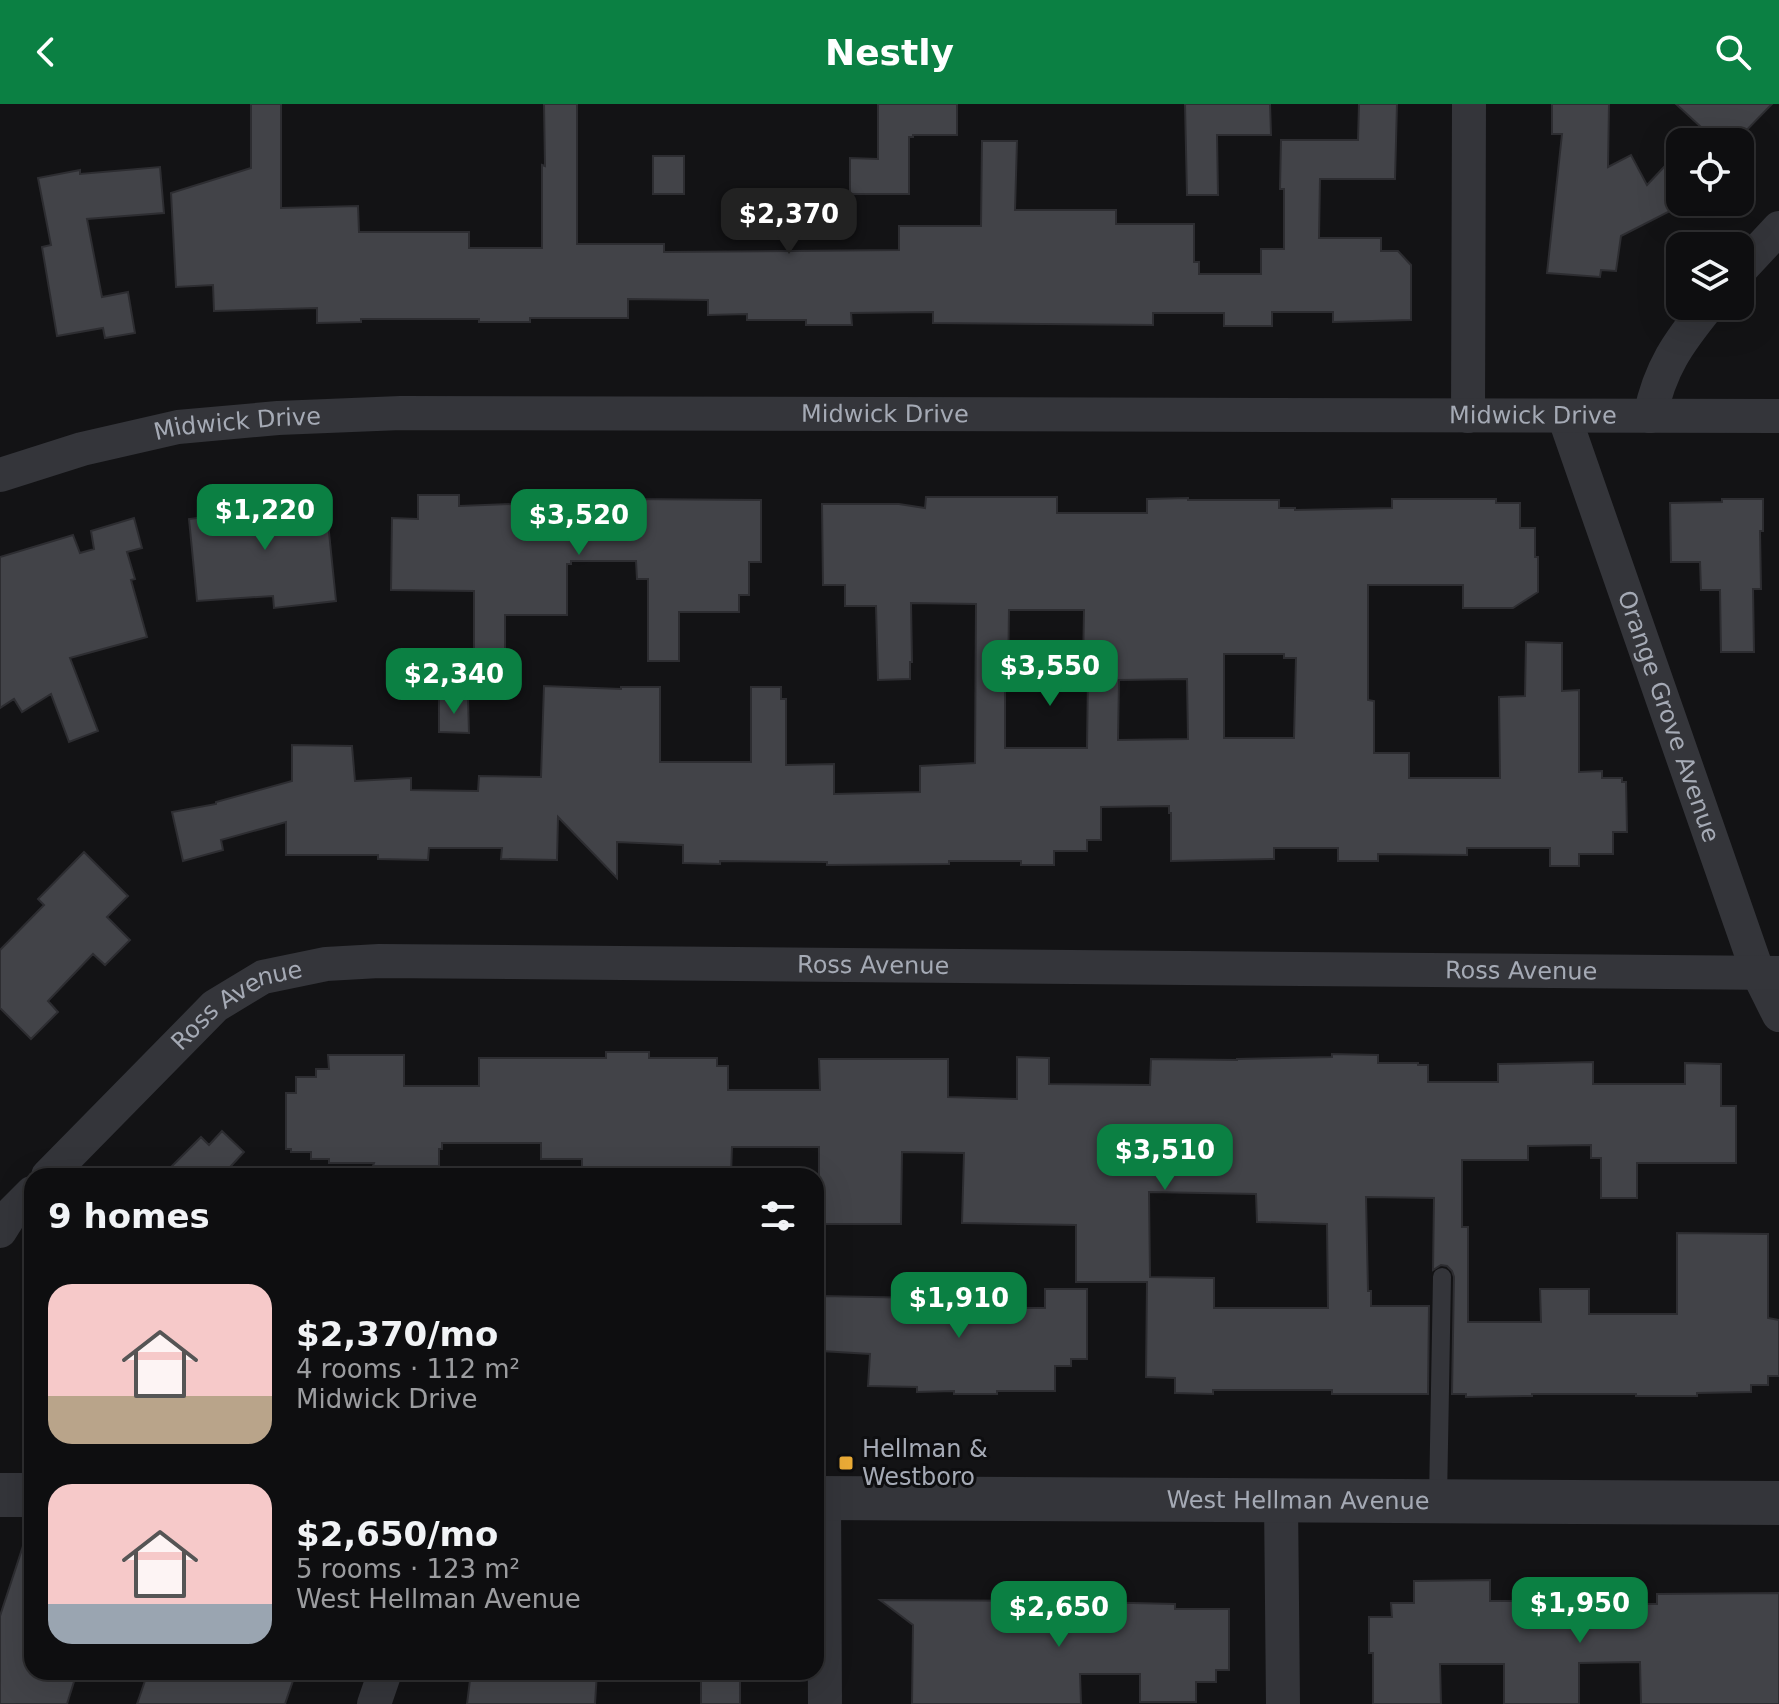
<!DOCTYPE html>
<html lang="en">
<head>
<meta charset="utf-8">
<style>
  :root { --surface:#0e0e10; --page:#1c1c1e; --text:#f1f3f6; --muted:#9b9c9f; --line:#2e2e30; --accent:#0b8043 }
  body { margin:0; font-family:"DejaVu Sans",sans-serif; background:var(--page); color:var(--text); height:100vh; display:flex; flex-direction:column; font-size:30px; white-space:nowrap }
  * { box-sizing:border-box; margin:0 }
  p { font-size:26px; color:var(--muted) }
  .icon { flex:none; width:44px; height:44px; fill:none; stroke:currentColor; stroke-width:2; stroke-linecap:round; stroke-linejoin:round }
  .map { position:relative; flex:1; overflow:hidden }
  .details { position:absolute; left:24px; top:1064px; width:800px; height:512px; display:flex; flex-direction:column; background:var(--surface); border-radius:24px; box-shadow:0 8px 32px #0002,0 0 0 2px var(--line) }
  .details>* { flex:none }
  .fabs { position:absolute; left:1666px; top:24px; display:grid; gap:16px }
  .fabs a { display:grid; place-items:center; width:88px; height:88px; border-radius:16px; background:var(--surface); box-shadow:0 8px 32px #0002,0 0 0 2px var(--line); font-size:40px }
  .price { position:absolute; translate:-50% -68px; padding:0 18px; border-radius:16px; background:var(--accent); color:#fff; font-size:26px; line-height:52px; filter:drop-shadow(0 2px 4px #0008) }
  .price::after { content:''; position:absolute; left:50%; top:48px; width:24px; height:18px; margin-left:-12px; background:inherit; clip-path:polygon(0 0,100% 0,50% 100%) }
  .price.current { background:#222; color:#fff }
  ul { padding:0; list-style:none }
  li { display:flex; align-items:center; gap:24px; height:200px; padding:0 24px }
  li span { display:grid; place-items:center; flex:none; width:224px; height:160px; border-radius:24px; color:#555 }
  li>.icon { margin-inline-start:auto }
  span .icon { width:96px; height:96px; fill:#fffc; stroke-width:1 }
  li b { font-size:34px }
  h2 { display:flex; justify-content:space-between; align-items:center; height:96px; padding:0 24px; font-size:34px }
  header { display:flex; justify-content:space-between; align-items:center; height:104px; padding:0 24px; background:var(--accent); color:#fff; font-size:36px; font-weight:600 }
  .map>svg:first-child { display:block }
  .building { fill:#424348; stroke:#2d2d31; stroke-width:2; fill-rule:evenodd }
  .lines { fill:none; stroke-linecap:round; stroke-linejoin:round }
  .service { stroke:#34353a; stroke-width:18 }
  .minor { stroke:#34353a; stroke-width:34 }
  .tertiary { stroke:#34353a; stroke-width:44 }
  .poi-dot { fill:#eaab36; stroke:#0e0e10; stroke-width:3 }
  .labels { text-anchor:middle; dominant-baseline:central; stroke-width:6; stroke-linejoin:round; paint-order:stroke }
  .street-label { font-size:24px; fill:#a5aab5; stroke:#0e0e10 }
  .poi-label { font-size:24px; fill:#a5aab5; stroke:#0e0e10; text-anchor:start }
</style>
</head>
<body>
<header><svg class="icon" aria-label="back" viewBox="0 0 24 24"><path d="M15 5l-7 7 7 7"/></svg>Nestly<svg class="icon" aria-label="search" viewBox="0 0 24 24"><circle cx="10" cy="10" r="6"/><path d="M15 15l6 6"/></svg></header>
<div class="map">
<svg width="1779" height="1600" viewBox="0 0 1779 1600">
  <rect width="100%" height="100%" fill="#131315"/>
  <path class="building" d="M251 0H281V104L358 102 359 128H469V144H542V61L545 62 544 0H577V140H664V148L899 146V122H981L982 37H1017L1015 106H1116V120H1194V158H1199V170H1261V145H1284V85H1280L1281 36H1358L1359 0H1397L1395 75H1320L1319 134H1381V147H1398L1411 161V216L1333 218V208H1272V222H1224V209H1153V221L933 219V208L851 209 852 221H806V216H747V210L708 211V196L628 195V214H530V218H479V215H361V218L317 219V204L214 207 213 181 176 183 171 89 251 64Z
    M878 0H957V31H913V33H909V90H850V54L878 55Z
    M1185 0H1270L1271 31H1217L1218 91H1187Z
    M1552 0H1609L1608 63 1631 51 1647 81 1680 46V102L1621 132 1616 167 1601 166 1600 173 1547 169 1562 30H1552Z
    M1676 0H1772L1735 38H1687L1701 23Z
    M653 52H684V90H653Z
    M160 63 164 109 87 115 102 193 128 188 135 229 105 234 103 224 57 232 42 143 51 141 38 74 80 66V70Z
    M325 389 336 497 274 504 273 492 197 497 189 415 213 412 212 401 265 397V395Z
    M418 391H459V402L540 399V392H625V395L761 396V458H749V491H739V508H679V557H648V475H637L636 457H571V460H567V511H505V556H474V487L391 486 392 414 418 415Z
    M926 393H1057V409H1147V395L1188 394V396H1279V404H1295V406L1392 404V395H1496V399H1520V424H1535V453H1538V488L1513 504H1463V481H1368V596L1374 597V649H1409V674H1500L1499 593 1525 592 1526 538 1562 539V587L1579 586V668L1602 667V674H1622V678H1626L1627 728H1613V750H1579V762H1550V744H1467V751L1378 750V757H1338V744H1274V755L1171 757V709H1169V702L1101 703V736H1087V747H1054V761H1021V757H949V760L827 761V758L720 757V760L683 759V741L617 738V774L558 713 557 756 501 755 502 744H429L428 756 378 755V751H286V718L221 736 223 746 183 757 172 708 216 700V698L292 677V641L352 642 355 677 411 674V686L478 687 479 672 541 673 544 582 621 585V583H660V658H751V583H781V595H786V661L834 660V690L920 688V662L975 659 976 500 911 499 912 558H910V575L878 576 876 502H845V481H823L822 400H899L925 404ZM1009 506H1084L1083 563H1085V570H1088L1087 644H1005V575H1008ZM1224 550H1284V554H1296L1294 634H1224ZM1187 575 1188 635 1118 636 1119 576Z
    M1722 395H1763V427H1760L1761 485H1753L1754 548H1721L1720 486H1701L1700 458H1671L1670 399 1722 398Z
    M134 414 142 444 127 448 135 475 131 476 147 533 70 554 98 627 69 638 51 590 22 608 14 595 0 604V453L73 431 80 449 94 445 91 427Z
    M439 595H468L469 629 439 628Z
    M84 748 128 792 107 813 130 836 105 861 93 850 48 897 58 908 31 935 0 904V846L44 801 38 795Z
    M606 948H649V954H717V962H728V986H820L819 955H948V993L1017 995V953L1049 954V980L1150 981 1151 955 1237 956V955L1332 953V950L1378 951V959H1418V961H1428V978H1498V960L1593 958V980H1685V959L1721 960V1002H1736V1059H1637V1094H1601V1054H1591V1041L1528 1042V1056H1462V1123H1468V1218H1541L1540 1185H1589V1210H1677V1129L1768 1130V1214L1779 1216V1272H1768V1281H1751V1288L1697 1289V1292H1636V1290H1532V1292L1466 1293V1290H1452L1454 1173 1452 1167 1447 1162 1441 1161 1433 1166 1434 1094 1366 1093 1368 1187H1371V1202H1429L1428 1290H1332V1286H1213V1290L1175 1289V1274L1146 1273 1147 1178H1076V1121L962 1119 964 1049 902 1048 901 1120H819V1043H732L731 1070 648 1071H582V1055H541V1039H442V1045H439V1062H373L374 1059H329V1055H311V1048H291V1045H286V989H296V973H316V965H329L328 951H404V982H479V954H606ZM1149 1088 1256 1090 1257 1118 1327 1120 1328 1204H1214V1174L1150 1173Z
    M222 1027 244 1048 231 1062 241 1072H162L201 1033 209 1041Z
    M1045 1185H1087V1255H1071V1262H1055V1287H997V1290H954V1287L917 1288V1283L868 1282 870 1250 821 1247 823 1192 921 1194V1187H969L970 1204H1045Z
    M26 1433 32 1434V1568H77L67 1600H0V1512Z
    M1490 1476V1497H1564V1489H1596V1500H1657V1490L1779 1489V1600H1641L1640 1558 1579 1559V1600H1504V1560H1440L1441 1600H1373V1549H1369V1513H1392L1391 1499H1414V1477Z
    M880 1496 1091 1497V1498L1175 1500V1505H1229V1566H1216V1578H1196V1598H1140V1570H1080L1081 1600H912L913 1521Z
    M148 1568H296L285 1600H137Z
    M471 1568H597L595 1600H467Z
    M701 1568H740V1600H701Z"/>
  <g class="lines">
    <path class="service" d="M1438 1396 1442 1173"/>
    <g class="minor">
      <path d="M1740 166 1779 124"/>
      <path d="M1468 312 1469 0"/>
      <path id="s1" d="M1564 312 1758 869 1779 911"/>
      <path d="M1650 312C1660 264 1678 239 1708 202"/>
      <path id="s2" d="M0 371 82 345 178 323 278 314 401 309 1779 312"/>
      <path id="s3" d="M48 1072 215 902 263 873 326 860 379 857 1779 869"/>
      <path d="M0 1127 10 1111 32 1089"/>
      <path d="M824 1394 825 1600"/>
      <path d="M1281 1396 1283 1600"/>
      <path d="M374 1600 385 1568"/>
    </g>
    <g class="tertiary">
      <path d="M0 1391H32"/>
      <path id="s4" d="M816 1394 1779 1399"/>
    </g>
  </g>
  <rect class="poi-dot" x="838" y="1351" width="16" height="16" rx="4"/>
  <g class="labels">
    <g class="street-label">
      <text stroke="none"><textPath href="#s2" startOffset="892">Midwick Drive</textPath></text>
      <text stroke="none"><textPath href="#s2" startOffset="1540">Midwick Drive</textPath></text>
      <text stroke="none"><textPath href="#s2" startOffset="244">Midwick Drive</textPath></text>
      <text stroke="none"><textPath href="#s1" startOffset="318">Orange Grove Avenue</textPath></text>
      <text stroke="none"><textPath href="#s3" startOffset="906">Ross Avenue</textPath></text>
      <text stroke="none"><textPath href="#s3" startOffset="1554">Ross Avenue</textPath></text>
      <text stroke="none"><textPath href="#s3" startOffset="258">Ross Avenue</textPath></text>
      <text stroke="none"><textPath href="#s4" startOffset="482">West Hellman Avenue</textPath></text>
    </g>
    <g class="poi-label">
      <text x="862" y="1345">Hellman &amp;<tspan x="862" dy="28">Westboro</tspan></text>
    </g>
  </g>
</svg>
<div class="fabs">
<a><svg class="icon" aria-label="locate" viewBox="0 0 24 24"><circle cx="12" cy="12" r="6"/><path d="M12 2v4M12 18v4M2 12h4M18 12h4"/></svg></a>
<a><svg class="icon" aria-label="layers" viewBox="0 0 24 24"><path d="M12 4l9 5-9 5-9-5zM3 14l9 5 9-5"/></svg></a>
</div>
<b class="price current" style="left:789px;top:152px">$2,370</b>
<b class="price" style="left:265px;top:448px">$1,220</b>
<b class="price" style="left:579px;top:453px">$3,520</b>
<b class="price" style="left:1050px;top:604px">$3,550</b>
<b class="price" style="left:454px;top:612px">$2,340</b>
<b class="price" style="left:1165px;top:1088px">$3,510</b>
<b class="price" style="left:959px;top:1236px">$1,910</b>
<b class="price" style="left:1580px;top:1541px">$1,950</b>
<b class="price" style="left:1059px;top:1545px">$2,650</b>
<section class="details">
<h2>9 homes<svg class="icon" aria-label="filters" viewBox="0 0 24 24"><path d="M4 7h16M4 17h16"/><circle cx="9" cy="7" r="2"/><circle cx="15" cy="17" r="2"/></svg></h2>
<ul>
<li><span style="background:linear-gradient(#f6c9c9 70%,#b9a48a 0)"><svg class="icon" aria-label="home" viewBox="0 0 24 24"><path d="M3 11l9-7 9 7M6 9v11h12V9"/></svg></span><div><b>$2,370/mo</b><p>4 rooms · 112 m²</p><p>Midwick Drive</p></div></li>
<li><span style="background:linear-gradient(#f6c9c9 75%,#9aa5b1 0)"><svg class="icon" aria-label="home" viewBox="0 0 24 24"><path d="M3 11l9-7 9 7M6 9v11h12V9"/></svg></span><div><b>$2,650/mo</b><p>5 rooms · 123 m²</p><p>West Hellman Avenue</p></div></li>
</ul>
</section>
</div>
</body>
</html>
